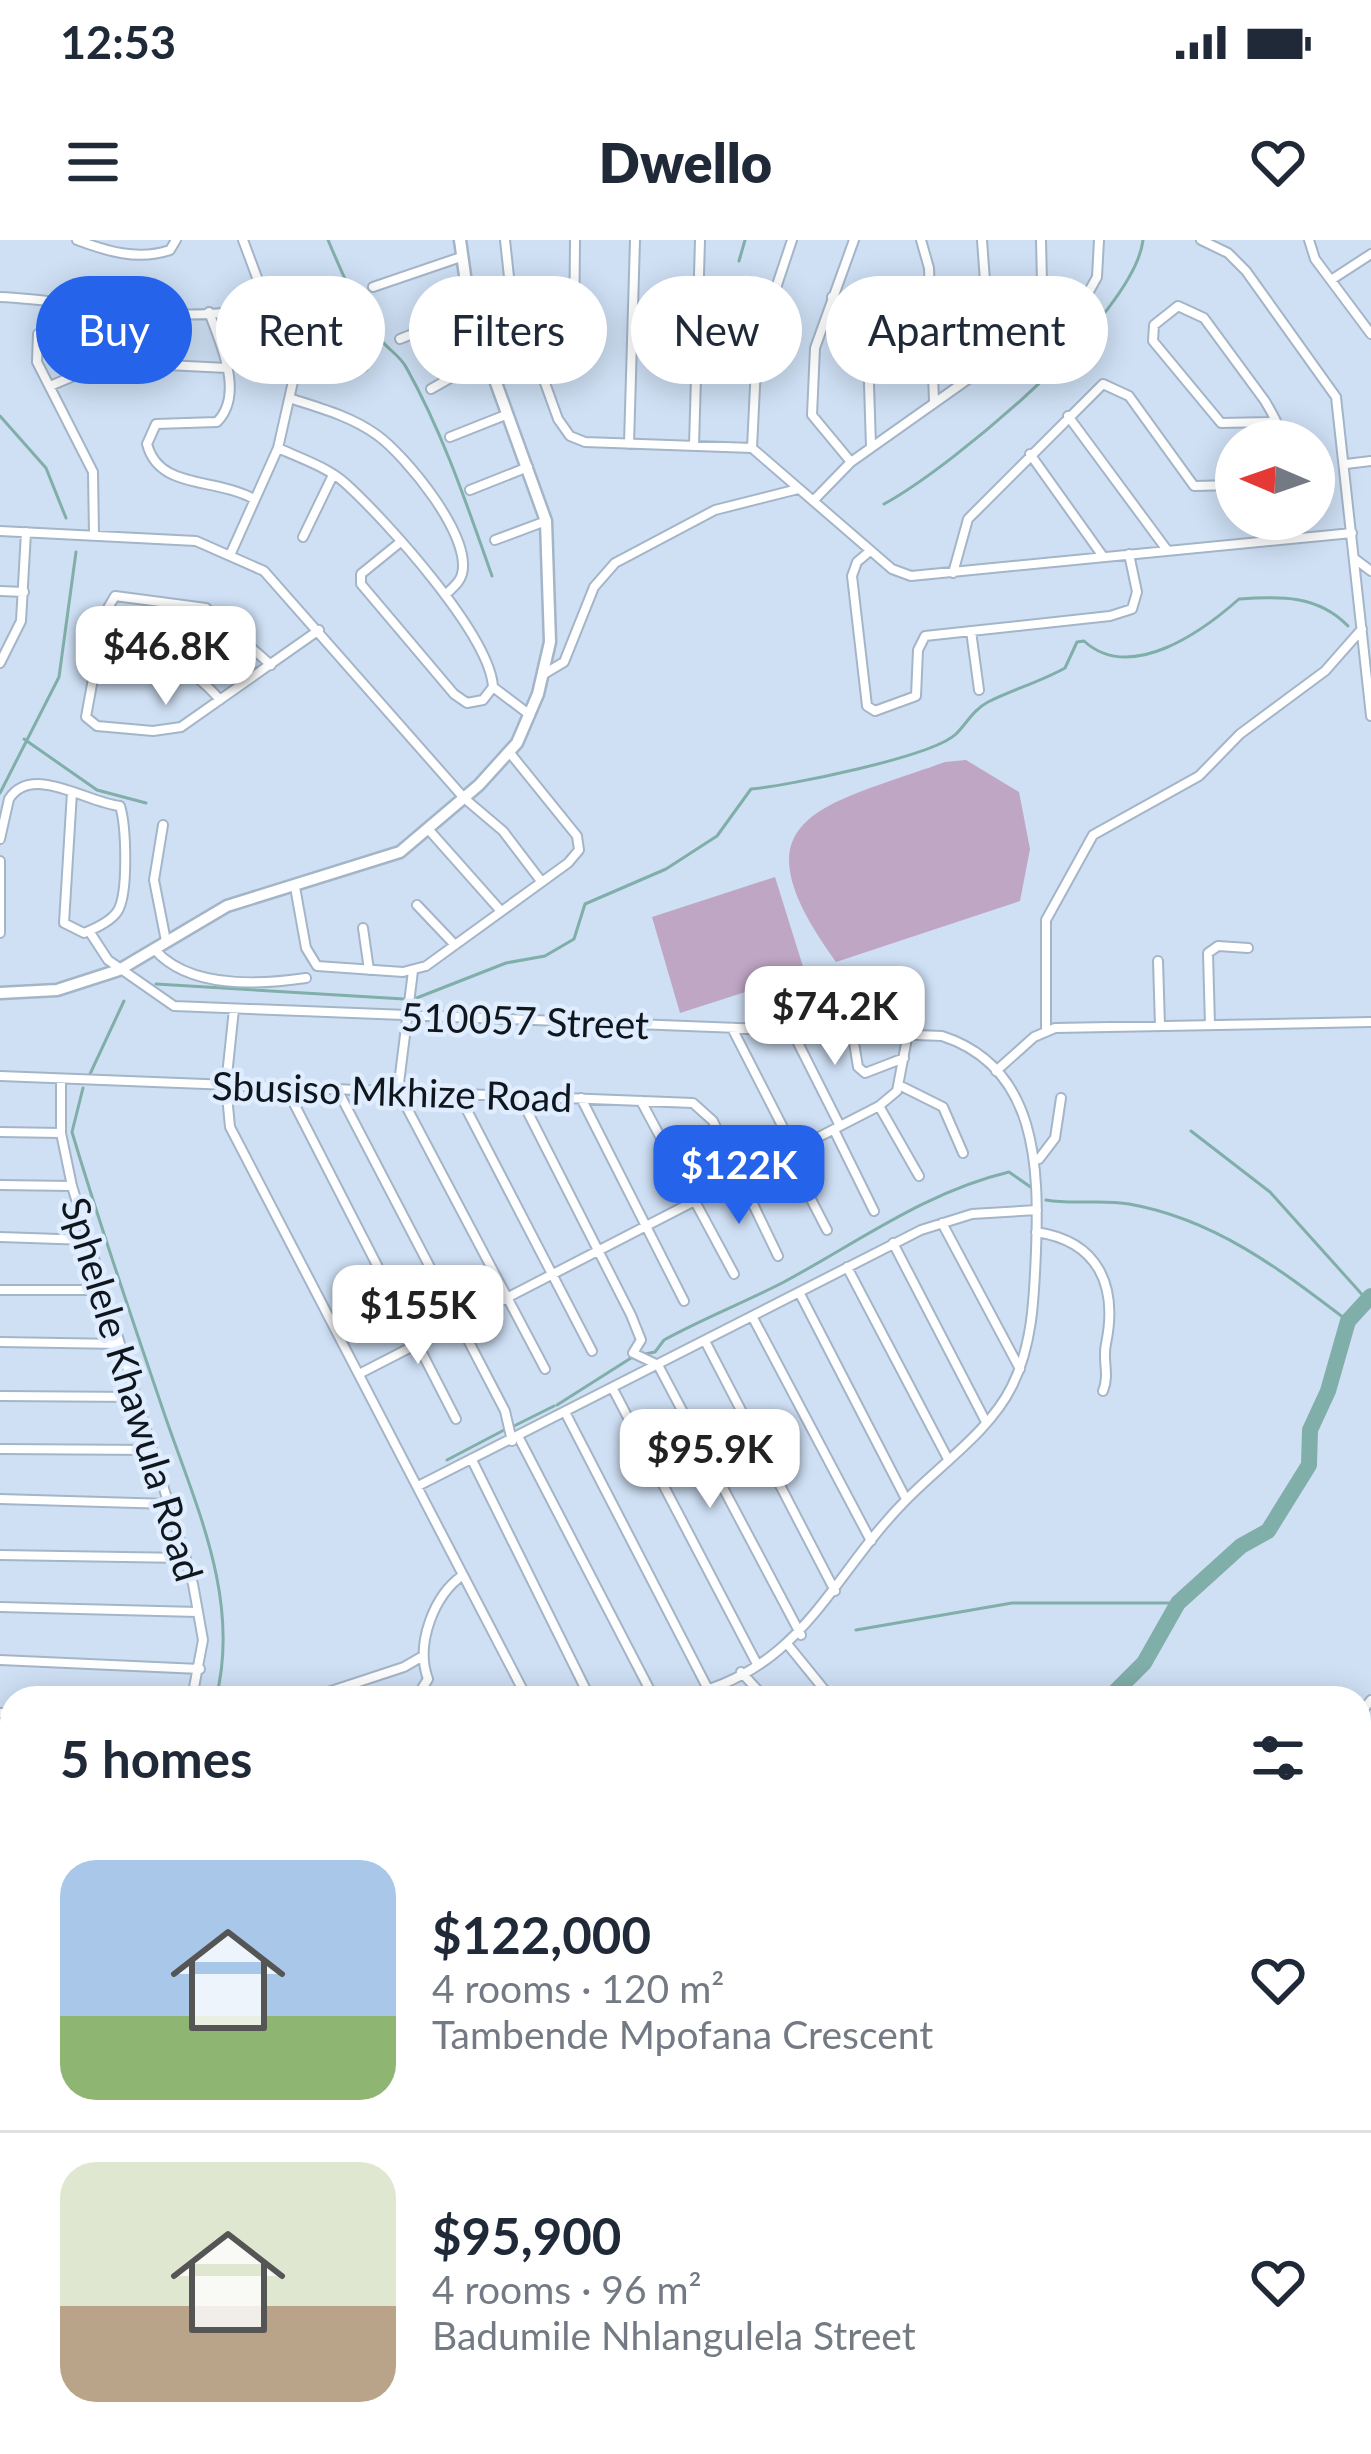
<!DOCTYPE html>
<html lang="en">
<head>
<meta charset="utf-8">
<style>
  :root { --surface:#fff; --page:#f2f2f3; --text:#1f2937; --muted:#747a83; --line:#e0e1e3; --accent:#2563eb }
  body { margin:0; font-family:Lato,sans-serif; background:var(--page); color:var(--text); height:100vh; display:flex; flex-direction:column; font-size:45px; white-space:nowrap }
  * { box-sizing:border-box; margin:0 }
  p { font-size:39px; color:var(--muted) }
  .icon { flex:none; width:66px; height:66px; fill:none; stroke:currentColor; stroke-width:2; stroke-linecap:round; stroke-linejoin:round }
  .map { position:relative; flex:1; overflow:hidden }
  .drawer { position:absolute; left:0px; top:1446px; width:1371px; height:768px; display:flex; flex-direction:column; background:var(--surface); border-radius:36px 36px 0 0; box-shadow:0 6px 30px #0003 }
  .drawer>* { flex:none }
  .hud { position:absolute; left:36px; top:36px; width:1299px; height:108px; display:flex; gap:24px }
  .needle { width:78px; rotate:272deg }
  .buttons { position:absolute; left:1215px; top:180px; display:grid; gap:24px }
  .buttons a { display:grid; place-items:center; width:120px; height:120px; border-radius:50%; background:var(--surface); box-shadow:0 6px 30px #0003; font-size:60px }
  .price { position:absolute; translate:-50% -102px; padding:0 27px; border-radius:24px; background:#fff; color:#222; font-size:39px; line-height:78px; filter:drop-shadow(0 3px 6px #0008) }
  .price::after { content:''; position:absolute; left:50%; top:72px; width:36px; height:27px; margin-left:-18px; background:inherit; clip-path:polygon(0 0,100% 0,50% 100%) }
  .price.on { background:var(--accent); color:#fff }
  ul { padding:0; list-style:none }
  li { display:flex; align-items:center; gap:36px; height:300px; padding:0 60px }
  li+li { border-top:3px solid var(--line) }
  li span { display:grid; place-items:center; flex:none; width:336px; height:240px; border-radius:36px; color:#555 }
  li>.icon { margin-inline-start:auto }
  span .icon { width:144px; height:144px; fill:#fffc; stroke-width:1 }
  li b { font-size:51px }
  h2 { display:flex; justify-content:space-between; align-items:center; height:144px; padding:0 60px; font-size:51px }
  .tag { padding:0 42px; border-radius:54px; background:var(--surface); box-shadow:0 6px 30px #0003; font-size:42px; line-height:108px }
  .tag.on { background:var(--accent); color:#fff }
  .status { display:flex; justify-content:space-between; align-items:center; height:84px; padding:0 60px; background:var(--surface); direction:ltr }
  .status svg { height:33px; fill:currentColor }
  header { display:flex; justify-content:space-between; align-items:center; height:156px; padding:0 60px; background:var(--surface); font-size:54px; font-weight:800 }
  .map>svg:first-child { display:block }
  .green { fill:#bea6c4 }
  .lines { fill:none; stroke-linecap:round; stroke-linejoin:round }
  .stream { stroke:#80aea8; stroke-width:3 }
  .river { stroke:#80aea8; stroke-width:16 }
  .street-casing { stroke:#a4b5c8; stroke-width:12 }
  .secondary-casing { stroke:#a4b5c8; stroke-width:15 }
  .street { stroke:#fff; stroke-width:8 }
  .secondary { stroke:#fff; stroke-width:10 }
  .labels { text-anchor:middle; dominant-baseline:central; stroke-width:9; stroke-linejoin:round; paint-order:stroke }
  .street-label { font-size:39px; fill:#10161d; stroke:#dfedfe }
</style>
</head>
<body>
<div class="status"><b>12:53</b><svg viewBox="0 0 49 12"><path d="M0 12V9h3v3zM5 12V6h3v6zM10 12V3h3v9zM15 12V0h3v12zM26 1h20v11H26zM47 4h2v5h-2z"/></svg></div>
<header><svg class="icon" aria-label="menu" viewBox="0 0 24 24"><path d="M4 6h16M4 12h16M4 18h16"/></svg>Dwello<svg class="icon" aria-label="heart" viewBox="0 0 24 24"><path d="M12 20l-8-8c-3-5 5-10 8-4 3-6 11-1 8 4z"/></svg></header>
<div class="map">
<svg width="1371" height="2214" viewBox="0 0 1371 2214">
  <rect width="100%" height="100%" fill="#cfe0f5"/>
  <path class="green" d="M966 520 1019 552 1030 609 1020 661 836 722C730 576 820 567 945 522Z
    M775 637 805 733 680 773 652 677Z"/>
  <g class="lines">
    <path class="stream" d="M328 0C343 35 357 70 381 100 389 110 400 116 406 127 443 193 467 265 492 336
      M739 21 745 0
      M0 176 46 228 66 278
      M884 264C952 227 1134 76 1143 0
      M24 499 97 550 146 563
      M0 553 59 437 76 312
      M156 744 404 759
      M414 759 506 723 545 716 574 699 585 664 666 629 717 596 751 549C786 546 932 517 956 494 967 483 973 470 988 462 1014 449 1040 442 1065 428L1077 402 1084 401C1131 444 1204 390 1239 359 1280 356 1318 355 1348 386
      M90 834 124 761
      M83 848 72 892C99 983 130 1073 161 1164 192 1258 242 1356 216 1458
      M1191 891 1270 952 1367 1060
      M1046 960C1074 965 1102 959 1129 964 1215 979 1281 1030 1348 1081
      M640 1115 655 1112 664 1100C702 1079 743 1063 782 1043 857 1003 925 952 1009 932L1032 948
      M557 1165 631 1118
      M512 1187 554 1166
      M447 1220 506 1189
      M856 1390 1012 1363H1178
      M1359 1657 1371 1620
      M1288 2214 1290 2202"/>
    <path class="river" d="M1109 1458 1144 1423 1178 1363 1241 1306 1268 1291 1309 1225 1310 1190 1328 1151 1348 1081 1371 1056
      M692 2214 698 2202"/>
    <defs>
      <path id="street" d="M77 0C106 11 138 21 170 10L176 0
        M505 0 510 46 558 179 570 196 585 202 752 208
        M921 0 929 28 934 161
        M982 0 991 123
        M1041 0 1043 87
        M1201 0 1228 13 1246 31 1336 157 1371 476
        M1309 0 1315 19 1371 94
        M1331 40 1371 14
        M373 47 461 17
        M0 57C74 59 198 92 267 62
        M832 57 858 69 867 81 871 207
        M209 72C220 103 245 154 217 182L156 184 147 204C159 250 214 237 254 259
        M38 94 37 122 93 232 94 295
        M400 99 470 71
        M287 109 321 108 363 127
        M536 118 574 97 575 0
        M50 146 107 122 227 128
        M431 149 487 117
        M292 159C321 168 352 177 377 195 406 216 472 296 462 334 460 343 451 349 445 355
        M1068 176 1167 310
        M1276 182 1221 183 1153 101 1154 85 1178 66 1204 78 1265 161C1272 173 1280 186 1282 201
        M450 197 508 174
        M629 204 635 0
        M694 206 700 0
        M278 208C300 218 327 227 345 243 385 279 490 395 493 447L483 460 467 463 454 454 361 344V334L398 304
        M752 208 892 329 911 336 1352 293
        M752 208 757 105 792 0
        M1030 214 1102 315
        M851 222 812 175 815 108 854 0
        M1346 224 1371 221
        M470 250 528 227
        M813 261 851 222 1087 55 1097 37 1099 0
        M1289 279 1291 299
        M0 291 196 301 264 331 464 558 503 591 541 641
        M303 297 333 235
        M495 300 546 281
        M870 311 857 322 852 336 867 466 875 471 916 456 918 410 925 396 1110 376 1132 369 1137 352 1129 314
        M231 313 278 208 294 137 243 0
        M1355 319 1371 331
        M953 333 968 279 1103 144 1129 156 1194 246 1236 245
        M0 351 24 352
        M971 391 979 450
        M98 409C151 415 185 418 220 460
        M0 423 21 381 26 292
        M271 425 206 368 115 356 105 373 86 477 97 486 153 491 181 487 319 390
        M544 434 564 422 594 347 615 323 715 270 798 249
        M493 447 530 475
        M163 585 154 640 166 701
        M429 590 500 670
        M0 599 9 559C32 523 87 563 120 566 126 585 129 655 117 672 110 682 94 689 84 693L64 683 72 552
        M0 621V693
        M295 647 306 708 317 726 403 732 426 726 568 623 579 610 577 596 510 513
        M417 665 455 705
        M363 688 369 730
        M89 691 108 720 174 766 942 796C1038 827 1039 928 1036 1011 1034 1057 1033 1104 1012 1146 990 1191 941 1224 906 1260 827 1340 803 1433 676 1458
        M155 710C190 749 258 745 306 738
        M1158 721 1160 786
        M413 731 398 851 545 1129
        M234 769 226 845 230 887 527 1458
        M1210 785 1208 713 1218 706 1248 708
        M732 788 794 909
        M791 789 840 886
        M1046 790V680L1093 595 1199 536 1240 494 1325 431 1362 389
        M852 791 858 827 865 833 904 818
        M996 831 1034 797 1055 788 1371 782
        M0 836 693 863 713 881 778 1016
        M61 839V893L72 946 193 1344 203 1400 192 1458
        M899 845 943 867 963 913
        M285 846 456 1179
        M337 849 505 1171 512 1201
        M458 853 592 1111
        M519 855 631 1075 641 1100 633 1113 658 1125 801 1395
        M581 858 684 1061
        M641 861 734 1034
        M879 866 919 936
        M834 890 874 971
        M0 892 61 893
        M787 913 827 990
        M1039 919 1055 898 1061 858
        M0 945 72 946
        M942 983 1020 1129
        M1036 992C1098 1001 1118 1045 1106 1104 1102 1120 1110 1134 1103 1151
        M0 997 88 1000
        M893 1003 986 1182
        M847 1027 948 1219
        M0 1050H103
        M799 1052 906 1259
        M752 1076 871 1301
        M705 1101 835 1351
        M0 1102 119 1104
        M359 1134 879 866 897 851 908 793
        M613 1149 757 1424
        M0 1156 136 1157
        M566 1174 708 1449
        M519 1198 654 1458
        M0 1209 152 1210
        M472 1220 590 1458
        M418 1246 921 990 972 974 1037 970
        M0 1259 170 1264
        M0 1315 186 1318
        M0 1367 198 1372
        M788 1405 831 1458
        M0 1420 200 1429
        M741 1432 765 1458
        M325 1453 404 1427 423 1416
        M416 1458 428 1439C415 1404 434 1355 463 1335
        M0 1473H12
        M1359 1475 1371 1460
        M0 1525 12 1526
        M1359 1574 1371 1601
        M0 1576 12 1583
        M0 1733 12 1702
        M0 1746 12 1753
        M0 2005 12 2020
        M998 2202 999 2214
        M29 2214 36 2202
        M214 2214 225 2202
        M331 2214 332 2202
        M385 2214 386 2202
        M630 2214 633 2202
        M1021 2214 1077 2202"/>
      <path id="secondary" d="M0 753 57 750 119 730 227 666 400 612 479 545 517 503 538 454 550 402 546 281 470 71 460 0
        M0 1833 12 1840
        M276 2202V2214"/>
    </defs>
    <use href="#street" class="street-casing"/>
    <use href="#secondary" class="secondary-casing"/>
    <use href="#street" class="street"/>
    <use href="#secondary" class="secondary"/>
  </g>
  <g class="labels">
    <g class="street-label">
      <text transform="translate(525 780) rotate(2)">510057 Street</text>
      <text transform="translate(392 851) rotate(2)">Sbusiso Mkhize Road</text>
      <text transform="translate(133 1149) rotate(73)">Sphelele Khawula Road</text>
    </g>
  </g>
</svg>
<div class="buttons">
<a><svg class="needle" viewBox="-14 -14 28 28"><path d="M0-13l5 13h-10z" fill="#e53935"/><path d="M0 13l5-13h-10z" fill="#747a83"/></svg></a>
</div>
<b class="price" style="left:166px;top:468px">$46.8K</b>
<b class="price" style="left:835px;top:828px">$74.2K</b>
<b class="price on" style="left:739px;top:987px">$122K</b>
<b class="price" style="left:418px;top:1127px">$155K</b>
<b class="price" style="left:710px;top:1271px">$95.9K</b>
<div class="hud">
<a class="tag on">Buy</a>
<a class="tag">Rent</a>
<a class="tag">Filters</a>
<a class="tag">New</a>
<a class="tag">Apartment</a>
</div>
<section class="drawer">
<h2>5 homes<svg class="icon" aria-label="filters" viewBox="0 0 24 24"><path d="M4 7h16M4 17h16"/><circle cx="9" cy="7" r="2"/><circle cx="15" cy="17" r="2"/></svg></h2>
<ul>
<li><span style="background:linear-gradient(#a9c7e8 65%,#8fb573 0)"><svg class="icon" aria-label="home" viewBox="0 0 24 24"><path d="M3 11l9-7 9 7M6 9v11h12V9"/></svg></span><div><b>$122,000</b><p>4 rooms · 120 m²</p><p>Tambende Mpofana Crescent</p></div><svg class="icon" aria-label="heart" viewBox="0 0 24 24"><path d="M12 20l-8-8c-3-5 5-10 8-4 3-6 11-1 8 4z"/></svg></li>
<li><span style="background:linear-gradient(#dfe7d0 60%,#b9a48a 0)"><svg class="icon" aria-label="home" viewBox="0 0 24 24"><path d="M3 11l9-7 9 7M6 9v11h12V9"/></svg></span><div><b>$95,900</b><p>4 rooms · 96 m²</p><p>Badumile Nhlangulela Street</p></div><svg class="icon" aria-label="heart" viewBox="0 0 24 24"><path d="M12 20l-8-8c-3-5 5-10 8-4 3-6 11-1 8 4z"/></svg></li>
</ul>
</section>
</div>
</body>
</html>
